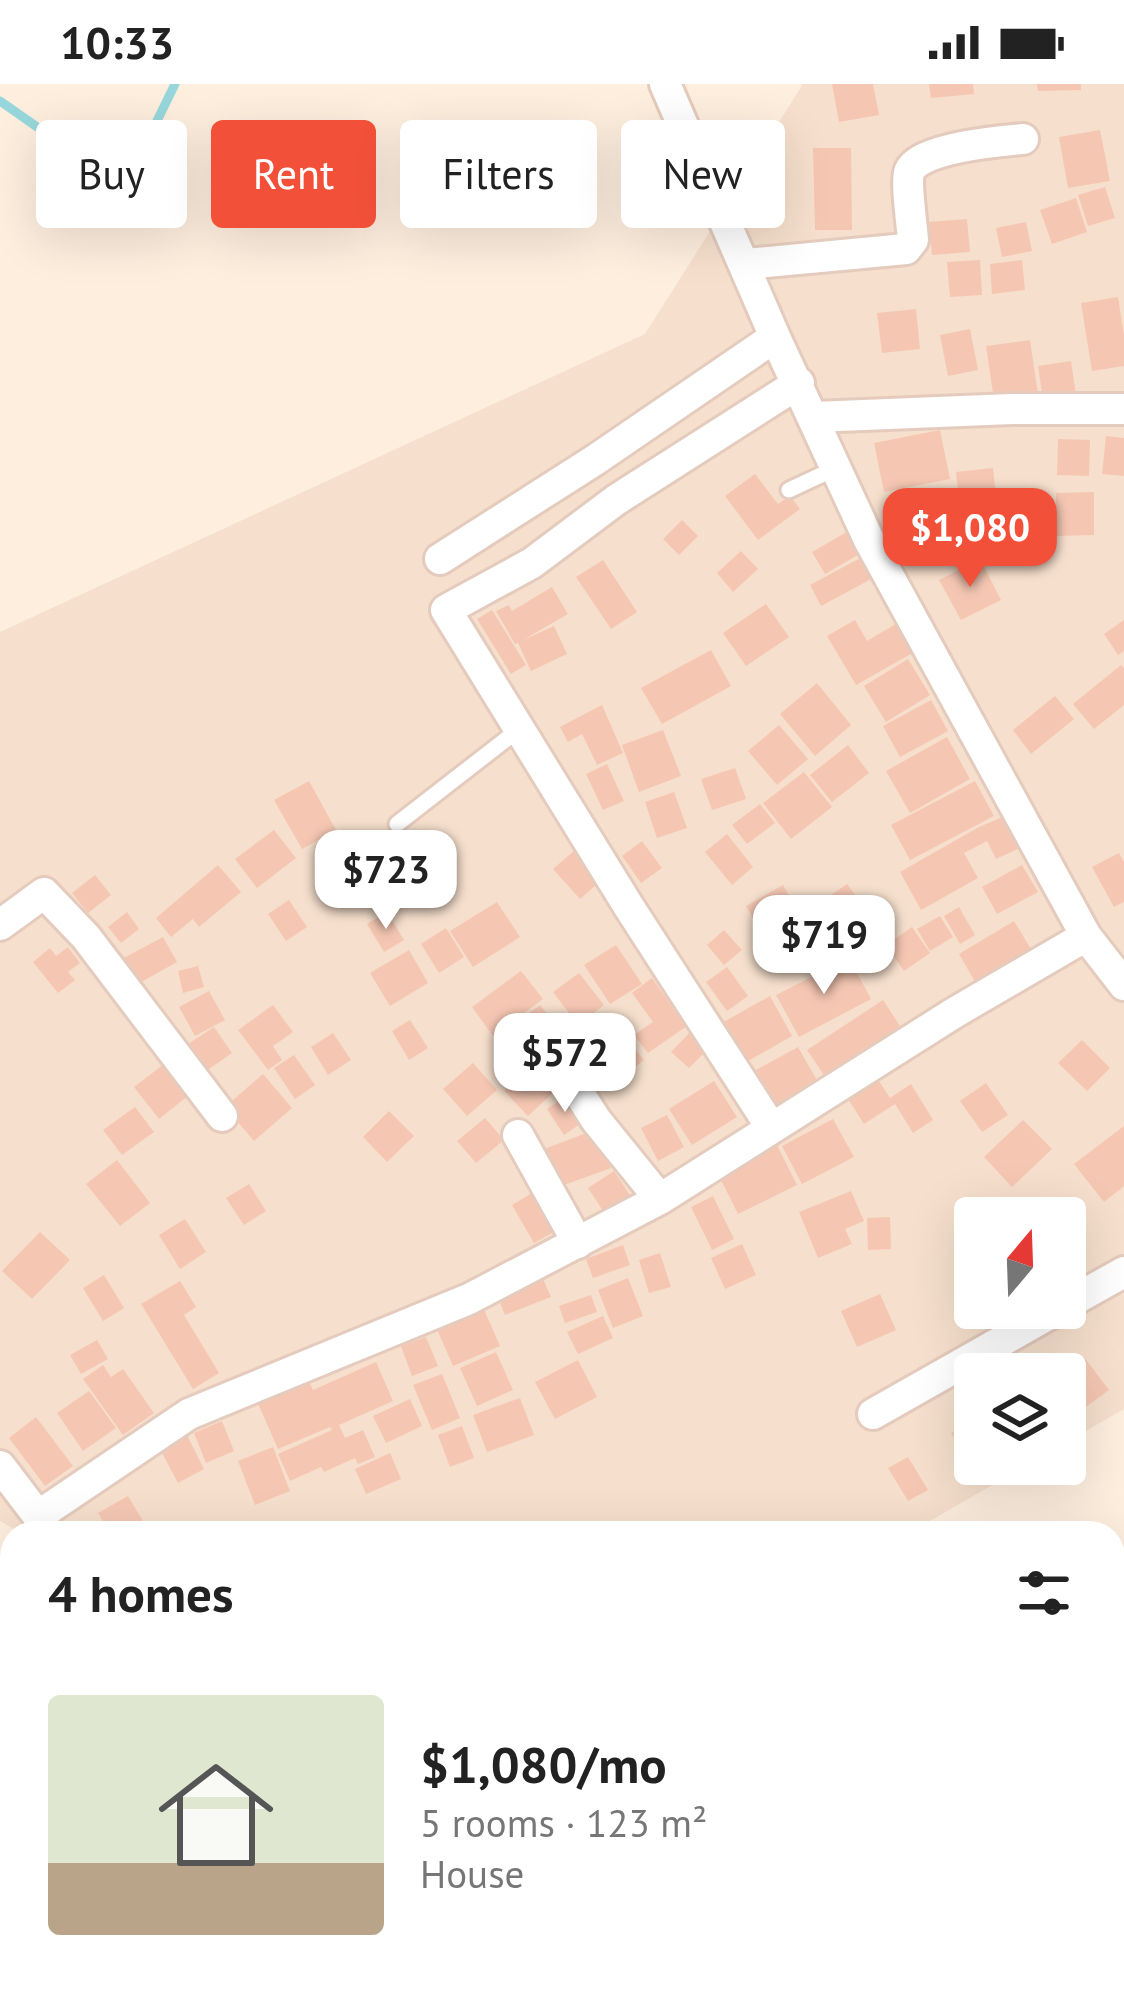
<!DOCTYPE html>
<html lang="en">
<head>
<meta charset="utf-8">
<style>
  :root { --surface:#fff; --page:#f6f6f6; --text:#222; --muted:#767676; --accent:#f25039 }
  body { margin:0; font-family:"PT Sans",sans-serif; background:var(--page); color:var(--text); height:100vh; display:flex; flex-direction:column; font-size:45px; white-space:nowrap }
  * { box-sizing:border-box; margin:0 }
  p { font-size:39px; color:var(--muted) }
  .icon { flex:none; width:66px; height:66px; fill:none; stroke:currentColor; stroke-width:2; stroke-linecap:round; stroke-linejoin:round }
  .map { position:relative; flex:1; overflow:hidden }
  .side { position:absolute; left:0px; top:1437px; width:1125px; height:471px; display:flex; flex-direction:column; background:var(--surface); border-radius:36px 36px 0 0; box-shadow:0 12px 48px #0002 }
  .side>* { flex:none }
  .guide { position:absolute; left:36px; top:36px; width:1053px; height:108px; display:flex; gap:24px }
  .needle { width:78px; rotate:19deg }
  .fabs { position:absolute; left:954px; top:1113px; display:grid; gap:24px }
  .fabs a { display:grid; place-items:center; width:132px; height:132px; border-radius:12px; background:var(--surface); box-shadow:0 12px 48px #0002; font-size:60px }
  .price { position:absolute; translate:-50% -102px; padding:0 27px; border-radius:24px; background:#fff; color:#222; font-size:39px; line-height:78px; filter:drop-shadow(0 3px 6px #0008) }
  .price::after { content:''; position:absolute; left:50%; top:72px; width:36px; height:27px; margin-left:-18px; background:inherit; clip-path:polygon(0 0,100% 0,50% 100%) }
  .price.on { background:var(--accent); color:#fff }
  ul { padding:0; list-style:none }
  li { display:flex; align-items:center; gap:36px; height:300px; padding:0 48px }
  li span { display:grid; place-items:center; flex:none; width:336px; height:240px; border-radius:12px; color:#555 }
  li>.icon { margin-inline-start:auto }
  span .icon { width:144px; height:144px; fill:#fffc; stroke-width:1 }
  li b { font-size:51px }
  h2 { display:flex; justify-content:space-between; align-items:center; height:144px; padding:0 48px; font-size:51px }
  .chip { padding:0 42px; border-radius:12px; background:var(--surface); box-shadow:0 12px 48px #0002; font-size:42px; line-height:108px }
  .chip.on { background:var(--accent); color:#fff }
  .status { display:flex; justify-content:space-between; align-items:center; height:84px; padding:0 60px; background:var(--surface); direction:ltr }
  .status svg { height:33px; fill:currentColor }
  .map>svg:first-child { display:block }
  .residential { fill:#f6dfcc; fill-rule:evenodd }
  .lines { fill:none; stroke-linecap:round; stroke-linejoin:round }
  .stream { stroke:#97d7db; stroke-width:9 }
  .building { fill:#f5c7b3 }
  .lane-casing { stroke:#e4cbbd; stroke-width:21 }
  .street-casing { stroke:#e4cbbd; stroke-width:36 }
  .path { stroke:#d9aa97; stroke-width:6; stroke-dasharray:3 9; stroke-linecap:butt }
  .lane { stroke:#fff; stroke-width:15 }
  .street { stroke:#fff; stroke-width:30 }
</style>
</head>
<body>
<div class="status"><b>10:33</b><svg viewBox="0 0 49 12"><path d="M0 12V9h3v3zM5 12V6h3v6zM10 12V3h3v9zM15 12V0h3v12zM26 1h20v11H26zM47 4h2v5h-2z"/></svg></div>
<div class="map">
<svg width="1124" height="1907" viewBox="0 0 1124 1907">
  <rect width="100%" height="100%" fill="#feeede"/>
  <path class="residential" d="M803 0H1124V1325L1065 1359V1290H975V1380H1029L909 1449H21L0 1437V548L645 250ZM975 1134H1065V1224H975Z"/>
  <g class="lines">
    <path class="stream" d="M0 17 40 45 104 70 154 43 175 0"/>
  </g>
  <path class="building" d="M832 0H873L879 31 839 38Z
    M929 0H973L974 10 931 14Z
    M1037 0H1081V6L1038 7Z
    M1100 46 1110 97 1068 104 1059 53Z
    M813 64H851L852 146H815Z
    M1105 103 1115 134 1088 142 1078 111Z
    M1076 114 1087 148 1052 160 1040 126Z
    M967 135 970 168 932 171 929 138Z
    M1026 138 1032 167 1002 173 996 144Z
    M980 176 982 211 950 213 947 178Z
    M1022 176 1025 206 992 210 990 180Z
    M1118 213 1124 251V282L1092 287 1081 219Z
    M916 225 920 265 882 269 877 229Z
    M970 245 978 286 948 292 940 251Z
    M1030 256 1038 310 994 316 986 262Z
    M1071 277 1076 311 1043 316 1038 282Z
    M940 346 950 395 884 408 874 359Z
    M1106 352 1124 354V392L1102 390Z
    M1058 355 1090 356 1089 392 1057 391Z
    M993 384 999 440 962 445 956 388Z
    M755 390 778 420 790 412 800 425 758 456 725 412Z
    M1042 408 1043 452 1010 453 1008 409Z
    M1094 408V451L1056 452V409Z
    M944 420 960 455 923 471 908 437Z
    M682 436 698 452 679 471 663 455Z
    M857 442 870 464 825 490 812 468Z
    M741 467 758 485 733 508 717 489Z
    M864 472 875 493 821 522 810 501Z
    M980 475 1001 516 961 536 939 496Z
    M603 476 637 528 611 545 576 493Z
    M552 503 568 530 523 556 554 542 567 570 531 587 518 559 515 560 496 527 509 521 512 527Z
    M766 520 789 553 746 582 723 549Z
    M492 526 526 581 511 590 477 535Z
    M855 536 867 557 901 537 918 566 856 601 827 552Z
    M1124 536V567L1118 571 1104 550Z
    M711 566 731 602 662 640 641 604Z
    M908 575 930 611 886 638 864 602Z
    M1121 581 1124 584V621L1094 645 1073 620Z
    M817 599 851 641 815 672 780 630Z
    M1055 612 1074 635 1031 670 1013 646Z
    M931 616 948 647 900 673 883 642Z
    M602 621 623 669 597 681 582 650 568 658 560 643Z
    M779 641 808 675 777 701 748 667Z
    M663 646 681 692 639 708 622 661Z
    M947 653 970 695 910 729 886 687Z
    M848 661 869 689 832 718 810 691Z
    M607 680 624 717 603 726 586 690Z
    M735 684 746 715 712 726 701 695Z
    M804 688 832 723 791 755 763 719Z
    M309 697 336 746 302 765 274 716Z
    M975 697 994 732 910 776 891 741Z
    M674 708 687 744 657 754 645 718Z
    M760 720 775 739 747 760 732 741Z
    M1012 729 1028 760 996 775 987 757 964 769 978 794 921 826 900 788 979 743Z
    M274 746 296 774 257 804 235 775Z
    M727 750 753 783 732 801 705 768Z
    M642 757 662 784 641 799 622 772Z
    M576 765 603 795 580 815 553 785Z
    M1119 769 1124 778V818L1114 823 1092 783Z
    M218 781 241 808 199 843 193 835 171 853 156 834Z
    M1022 781 1038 808 997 830 982 803Z
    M95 791 111 811 88 829 72 809Z
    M847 800 865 825 794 873 777 848Z
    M783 801 798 827 761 848 746 822Z
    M289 816 307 843 286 857 268 830Z
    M497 818 520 853 473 883 450 847Z
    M959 823 975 851 960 860 944 832Z
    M127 828 139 845 121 859 108 843Z
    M387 828 404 856 384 868 367 840Z
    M940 832 953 853 930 867 917 845Z
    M1014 837 1034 870 978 903 959 870Z
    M912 843 930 869 904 887 886 861Z
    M446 844 464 873 439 889 421 860Z
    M724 846 742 866 724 881 707 861Z
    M163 853 177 878 134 902 120 876Z
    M616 861 642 900 610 920 584 881Z
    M68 863 80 879 68 888 75 896 58 909 33 878 50 864 56 872Z
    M409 866 428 899 390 922 370 889Z
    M849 874 871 915 799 953 776 911Z
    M198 882 204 903 183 909 178 887Z
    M727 883 748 912 727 927 706 898Z
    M521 887 543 915 493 952 472 923Z
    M579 889 604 921 578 941 553 908Z
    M652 894 673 924 684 916 697 935 648 969 634 951 653 938 632 909Z
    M209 907 225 936 195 952 179 923Z
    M770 912 792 952 743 980 720 940Z
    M883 916 902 945 826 994 807 966Z
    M273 921 293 948 273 962 282 976 268 986 238 946Z
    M540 921 564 951 517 987 493 956Z
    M410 936 428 964 409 976 392 947Z
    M214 943 232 969 206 987 188 960Z
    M693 945 711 962 689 984 671 968Z
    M333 949 351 976 328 991 311 963Z
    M625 953 644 976 625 991 606 969Z
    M1082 956 1110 984 1087 1007 1058 979Z
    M798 963 818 998 773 1022 754 987Z
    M294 971 315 1001 295 1015 274 984Z
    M536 977 560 1002 528 1032 504 1007Z
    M473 979 497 1006 467 1032 443 1005Z
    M164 980 189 1011 159 1035 134 1003Z
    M263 990 292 1024 254 1057 225 1023Z
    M714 997 737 1033 692 1061 669 1025Z
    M879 997 890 1014 911 1000 933 1036 913 1049 895 1020 864 1040 848 1015Z
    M986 999 1008 1031 982 1048 960 1017Z
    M566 1012 583 1038 564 1051 547 1025Z
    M135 1023 154 1048 122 1071 103 1046Z
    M389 1027 414 1052 387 1078 363 1053Z
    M667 1031 684 1063 658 1077 641 1044Z
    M485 1034 504 1056 476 1079 457 1057Z
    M833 1035 854 1073 802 1100 782 1062Z
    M1023 1036 1052 1065 1012 1103 984 1073Z
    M1124 1042V1102L1104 1118 1074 1080Z
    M597 1045 611 1084 553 1105 539 1067Z
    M777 1061 797 1101 738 1130 718 1090Z
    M117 1076 150 1119 120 1142 86 1100Z
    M614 1087 637 1122 611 1139 588 1104Z
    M249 1100 266 1127 244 1141 226 1114Z
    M537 1106 559 1145 534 1159 512 1121Z
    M851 1107 864 1137 845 1145 852 1160 818 1174 799 1128Z
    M713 1112 734 1155 712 1166 691 1123Z
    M890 1133 891 1165 868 1166 867 1134Z
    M185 1135 206 1168 180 1185 159 1151Z
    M40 1148 70 1176 32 1215 2 1187Z
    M742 1160 756 1191 725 1205 711 1174Z
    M623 1161 630 1181 593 1194 586 1175Z
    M660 1169 671 1203 649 1209 639 1176Z
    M539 1186 551 1213 505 1231 494 1205Z
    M104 1191 124 1224 103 1237 83 1204Z
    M628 1194 643 1232 613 1244 598 1206Z
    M180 1197 196 1223 184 1231 219 1289 193 1305 141 1220Z
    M880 1210 896 1246 857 1263 841 1227Z
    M591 1211 597 1228 565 1239 559 1222Z
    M483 1223 500 1262 453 1282 436 1243Z
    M603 1232 613 1254 578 1270 567 1248Z
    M426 1253 438 1282 412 1292 401 1262Z
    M97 1256 108 1275 81 1290 70 1271Z
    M496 1268 513 1306 477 1322 460 1284Z
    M1084 1273 1109 1306 1079 1328 1065 1309V1290H1061Z
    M578 1276 597 1313 555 1335 535 1298Z
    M376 1278 393 1317 339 1341 345 1354 363 1346 375 1373 358 1380 355 1374 324 1388 321 1383 290 1397 278 1370 332 1346 330 1343 278 1365 256 1315 307 1293 313 1306Z
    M103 1281 111 1293 123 1285 154 1329 123 1351 83 1295Z
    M442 1290 460 1334 432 1346 413 1301Z
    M89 1307 116 1344 83 1367 57 1329Z
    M520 1314 534 1351 487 1368 473 1331Z
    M410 1315 422 1342 386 1359 373 1332Z
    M36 1333 73 1382 45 1402 9 1354Z
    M975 1336V1380H984L973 1386 951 1349Z
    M222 1337 234 1367 206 1379 194 1349Z
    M462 1342 474 1374 450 1383 438 1351Z
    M187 1351 204 1385 178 1399 160 1365Z
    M273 1363 290 1407 255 1421 238 1377Z
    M390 1369 401 1395 366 1410 355 1385Z
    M908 1373 928 1406 908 1417 888 1384Z
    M128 1412 150 1449H110L98 1429Z"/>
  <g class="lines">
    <defs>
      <path id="lane" d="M789 406 836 384
        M397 740 518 646"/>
      <path id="street" d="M665 0 775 253 869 456 1086 852 1124 901
        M746 180 906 165 913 156C912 142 906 101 909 89 915 64 1000 57 1023 55
        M814 333 1012 325H1124
        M440 475 595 376 775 253
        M0 841 44 809 86 853 222 1032
        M577 1006 596 1036 660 1115
        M771 1043 629 823 446 526 532 479 616 416 799 299
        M518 1051 578 1159
        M1065 1221 1124 1188
        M873 1330 1060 1224
        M0 1382 38 1432 189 1330 469 1215 660 1115 954 929 1086 852"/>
    </defs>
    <use href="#lane" class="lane-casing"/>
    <use href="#street" class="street-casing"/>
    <path class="path" d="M0 1498 12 1477"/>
    <use href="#lane" class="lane"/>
    <use href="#street" class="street"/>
  </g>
</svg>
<div class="fabs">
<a><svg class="needle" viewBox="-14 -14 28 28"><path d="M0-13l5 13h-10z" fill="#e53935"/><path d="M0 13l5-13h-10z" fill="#767676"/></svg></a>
<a><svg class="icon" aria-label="layers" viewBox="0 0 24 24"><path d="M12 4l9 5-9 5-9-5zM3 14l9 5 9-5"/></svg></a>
</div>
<b class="price on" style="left:970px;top:506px">$1,080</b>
<b class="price" style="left:386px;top:848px">$723</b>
<b class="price" style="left:824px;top:913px">$719</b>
<b class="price" style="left:565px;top:1031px">$572</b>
<div class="guide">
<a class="chip">Buy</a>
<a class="chip on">Rent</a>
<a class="chip">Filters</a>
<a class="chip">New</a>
</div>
<section class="side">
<h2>4 homes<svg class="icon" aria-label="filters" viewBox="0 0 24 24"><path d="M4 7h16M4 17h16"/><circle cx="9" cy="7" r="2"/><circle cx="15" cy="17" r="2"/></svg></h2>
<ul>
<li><span style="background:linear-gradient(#dfe7d0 70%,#b9a48a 0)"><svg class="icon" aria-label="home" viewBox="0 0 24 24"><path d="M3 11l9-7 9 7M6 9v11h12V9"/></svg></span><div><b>$1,080/mo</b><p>5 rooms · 123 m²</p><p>House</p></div></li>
</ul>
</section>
</div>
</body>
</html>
